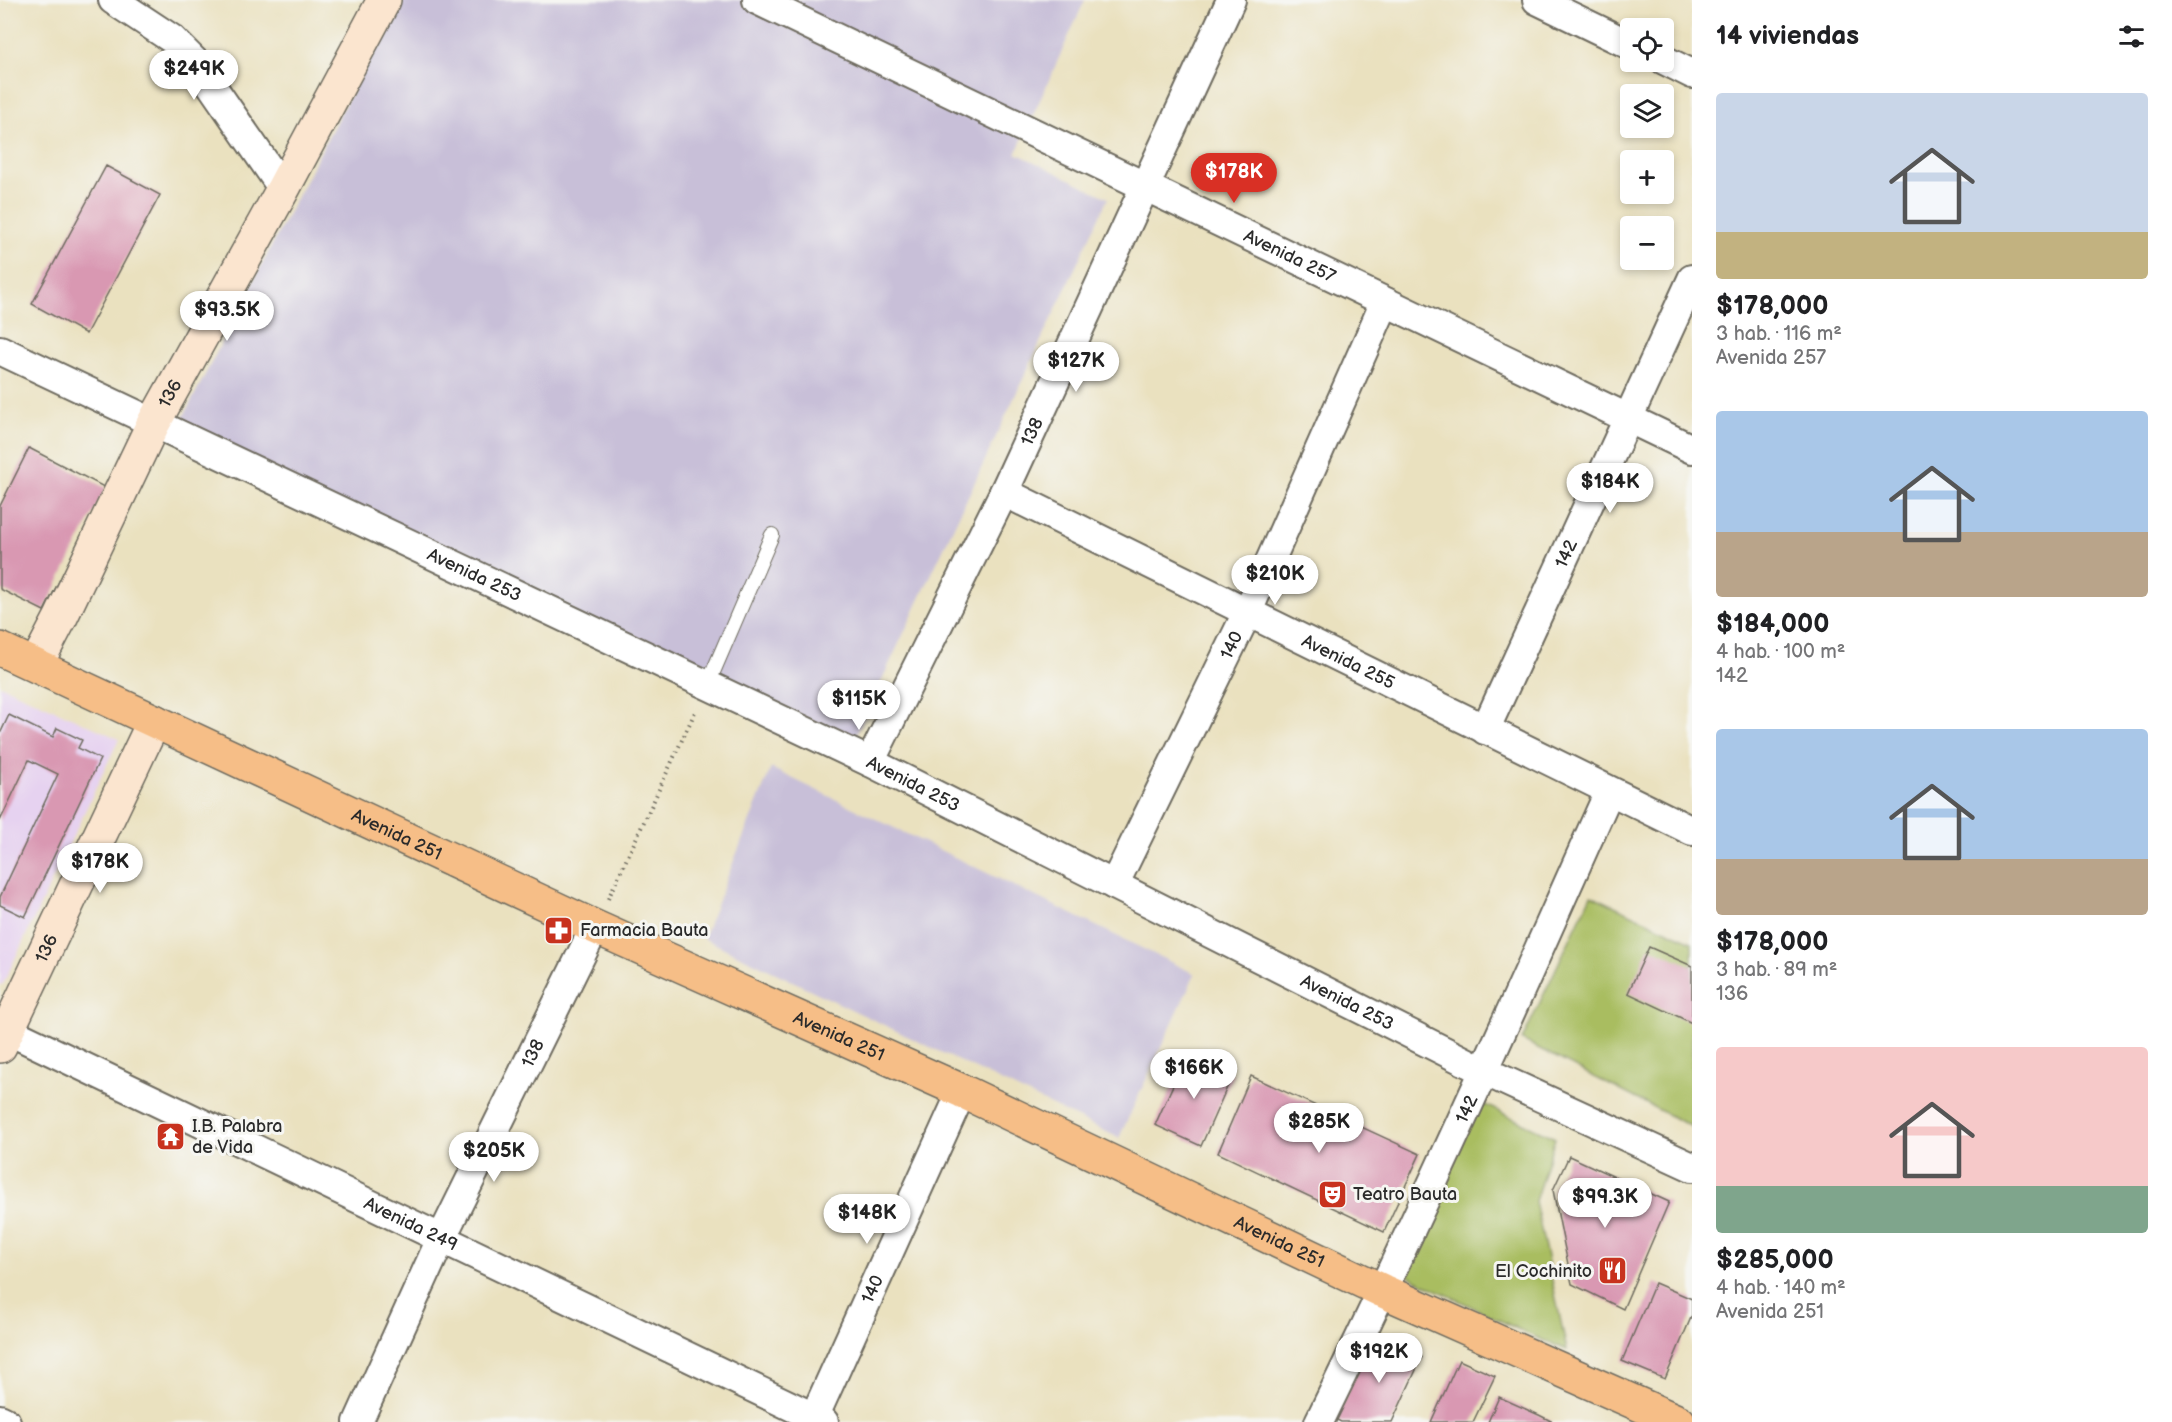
<!DOCTYPE html>
<html lang="es">
<head>
<meta charset="utf-8">
<style>
  :root { --surface:#fff; --page:#f2f2f2; --text:#202124; --muted:#757577; --accent:#d93025 }
  body { margin:0; font-family:"Balsamiq Sans",sans-serif; background:var(--page); color:var(--text); height:100vh; display:flex; flex-direction:column; font-size:22px; white-space:nowrap }
  * { box-sizing:border-box; margin:0 }
  p { font-size:20px; color:var(--muted) }
  .icon { flex:none; width:33px; height:33px; fill:none; stroke:currentColor; stroke-width:2; stroke-linecap:round; stroke-linejoin:round }
  .map { position:relative; flex:1; overflow:hidden }
  .details { display:flex; flex-direction:column; background:var(--surface); width:480px }
  .details>* { flex:none }
  .fabs { position:absolute; left:1620px; top:18px; display:grid; gap:12px }
  .fabs a { display:grid; place-items:center; width:54px; height:54px; border-radius:6px; background:var(--surface); box-shadow:0 3px 9px #0003; font-size:30px }
  .price { position:absolute; translate:-50% -51px; padding:0 14px; border-radius:21px; background:#fff; color:#222; font-size:20px; line-height:39px; filter:drop-shadow(0 2px 3px #0008) }
  .price::after { content:''; position:absolute; left:50%; top:36px; width:18px; height:14px; margin-left:-9px; background:inherit; clip-path:polygon(0 0,100% 0,50% 100%) }
  .price.active { background:var(--accent); color:#fff }
  ul { padding:0; list-style:none }
  li { display:grid; align-content:center; gap:12px; height:318px; padding:0 24px }
  li span { display:grid; place-items:center; height:186px; border-radius:6px; color:#555 }
  li>.icon { margin-inline-start:auto }
  span .icon { width:108px; height:108px; fill:#fffc; stroke-width:1 }
  li b { font-size:26px }
  h2 { display:flex; justify-content:space-between; align-items:center; height:72px; padding:0 24px; font-size:26px }
  main { display:flex; flex:1; min-height:0 }
  .map>svg:first-child { display:block }
  .built { fill:#e6d2f0 }
  .industrial { fill:#c8bfd8 }
  .green { fill:#a9bd61; stroke:#6a7446; stroke-width:1.5 }
  .building { fill:#d998b2 }
  .lines { fill:none; stroke-linecap:round; stroke-linejoin:round }
  .lane-casing { stroke:#6e6b5f; stroke-width:16 }
  .street-casing { stroke:#6e6b5f; stroke-width:32 }
  .secondary-casing { stroke:#6e6b5f; stroke-width:36 }
  .primary-casing { stroke:#6e6b5f; stroke-width:36 }
  .path { stroke:#6e6b5f; stroke-width:4; stroke-dasharray:1.5 4.5; stroke-linecap:butt }
  .lane { stroke:#fff; stroke-width:14 }
  .street { stroke:#fff; stroke-width:28 }
  .secondary { stroke:#fbe5cf; stroke-width:33 }
  .primary { stroke:#f6be87; stroke-width:33 }
  .labels { text-anchor:middle; dominant-baseline:central; stroke-width:6; stroke-linejoin:round; paint-order:stroke }
  .street-label { font-size:18px; fill:#2b2b2b; stroke:#f6f6f2 }
  .poi-label { font-size:18px; fill:#2b2b2b; stroke:#f6f6f2; text-anchor:start }
</style>
</head>
<body>
<main>
<div class="map">
<svg width="1692" height="1422" viewBox="0 0 1692 1422">
  <rect width="100%" height="100%" fill="#f6f6f2"/>
  <filter id="ink" filterUnits="userSpaceOnUse"><feTurbulence type="fractalNoise" baseFrequency=".0167" numOctaves="2"/><feDisplacementMap in="SourceGraphic" scale="12" xChannelSelector="R" yChannelSelector="G"/><feConvolveMatrix kernelMatrix="1 2 1 2 8 2 1 2 1" color-interpolation-filters="sRGB"/></filter>
  <filter id="wash" filterUnits="userSpaceOnUse"><feTurbulence type="fractalNoise" baseFrequency=".008" numOctaves="4" result="noise"/><feDisplacementMap in="SourceGraphic" scale="24" xChannelSelector="R" yChannelSelector="G"/><feGaussianBlur stdDeviation="1.35" result="paint"/><feColorMatrix in="noise" values="0 0 0 0 0 0 0 0 0 0 0 0 0 0 0 0 0 1.4 0 .05"/><feComposite in="paint" operator="in"/></filter>
  <g filter="url(#wash)">
    <rect width="100%" height="100%" fill="#eae1bf"/>
    <path class="built" d="M0 685 119 739 3 984 0 985Z"/>
    <path class="industrial" d="M399 0H1085L1016 153 1108 198 849 750 177 429Z
      M771 768 1195 974 1119 1138 703 938Z"/>
    <path class="green" d="M1591 895 1692 942V1127L1522 1040Z
      M1479 1102 1555 1138 1535 1201 1567 1350 1528 1334 1400 1272Z"/>
    <g id="blocks">
      <path class="building" d="M106 166 160 195 86 334 32 304Z
        M29 448 106 488 44 611 0 589V506Z
        M9 715 53 737 57 728 82 740 78 748 100 759 25 917 0 905V897L58 774 29 760 0 821V734Z
        M1649 947 1692 966V1023L1628 993Z
        M1187 1054 1233 1074 1201 1146 1155 1125Z
        M1251 1076 1420 1154 1384 1232 1218 1153Z
        M1569 1156 1669 1202 1623 1309 1572 1284 1553 1190Z
        M1655 1283 1692 1299V1315L1665 1379 1622 1361Z
        M1373 1335 1422 1357 1392 1422H1341L1335 1419Z
        M1459 1360 1495 1376 1473 1422H1431Z
        M1499 1397 1539 1415 1553 1422H1488Z"/>
    </g>
  </g>
  <g filter="url(#ink)">
    <use href="#blocks" fill-opacity="0" stroke="#6e6b5f" stroke-width="1.5"/>
    <g class="lines">
      <defs>
        <path id="lane" d="M707 686 772 535"/>
        <g id="street">
          <path d="M113 0 172 39 196 63 283 189"/>
          <path id="s1" d="M757 0 1692 449"/>
          <path d="M1537 0 1630 45"/>
          <path d="M1664 60 1692 74"/>
          <path id="s2" d="M0 350 870 762 1484 1071 1692 1167"/>
          <path id="s3" d="M1004 492 1692 831"/>
          <path id="s4" d="M1485 730 1692 279"/>
          <path id="s5" d="M870 762 1004 492 1231 0"/>
          <path id="s6" d="M1114 885 1248 611 1385 302"/>
          <path id="s7" d="M7 1030 824 1422"/>
          <path d="M0 1419 6 1422"/>
          <path id="s8" d="M358 1422 441 1239 595 927"/>
          <path id="s9" d="M812 1422 962 1091"/>
          <path id="s10" d="M1319 1422C1421 1214 1515 1003 1609 792"/>
        </g>
        <g id="secondary">
          <path id="s11" d="M36 665 61 617 153 424 283 189 384 0"/>
          <path id="s12" d="M0 1046 154 721"/>
        </g>
        <g id="primary">
          <path id="s13" d="M0 649 595 927 962 1091 1383 1291 1679 1422"/>
        </g>
      </defs>
      <use href="#lane" class="lane-casing"/>
      <use href="#street" class="street-casing"/>
      <use href="#secondary" class="secondary-casing"/>
      <use href="#primary" class="primary-casing"/>
      <path class="path" d="M608 899 696 710"/>
      <use href="#lane" class="lane"/>
      <use href="#street" class="street"/>
      <use href="#secondary" class="secondary"/>
      <use href="#primary" class="primary"/>
    </g>
  </g>
  <defs>
    <symbol id="pharmacy-square" viewBox="-11 -11 22 22"><rect x="-9" y="-9" width="18" height="18" rx="4" fill="#c8321e" stroke="#f6f6f2"/><path d="M-2-6h4v4h4v4h-4v4h-4v-4h-4v-4h4Z" fill="#fff"/></symbol>
    <symbol id="temple-square" viewBox="-11 -11 22 22"><rect x="-9" y="-9" width="18" height="18" rx="4" fill="#c8321e" stroke="#f6f6f2"/><path d="M0-6L5-2H3V0L6.5 2.5H4V6H1.5V3h-3V6H-4V2.5H-6.5L-3 0V-2H-5Z" fill="#fff"/></symbol>
    <symbol id="theatre-square" viewBox="-11 -11 22 22"><rect x="-9" y="-9" width="18" height="18" rx="4" fill="#c8321e" stroke="#f6f6f2"/><path d="M-5-5.5Q0-4 5-5.5V0Q5 5 0 6Q-5 5-5 0ZM-3.3-2.5H-1v1.5H-3.3ZM1-2.5H3.3v1.5H1ZM-2.8 1Q0 5.5 2.8 1Z" fill="#fff"/></symbol>
    <symbol id="restaurant-square" viewBox="-11 -11 22 22"><rect x="-9" y="-9" width="18" height="18" rx="4" fill="#c8321e" stroke="#f6f6f2"/><path d="M-5-6h1v4h1v-4h1v4h1v-4h1v5L-1.5 .5V6h-2V.5L-5-1ZM5-6V6H3V1.5H1.5Q1.5-4 5-6Z" fill="#fff"/></symbol>
  </defs>
  <g fill-rule="evenodd">
    <use href="#pharmacy-square" x="542" y="914" width="33" height="33"/>
    <use href="#temple-square" x="154" y="1120" width="33" height="33"/>
    <use href="#theatre-square" x="1316" y="1178" width="33" height="33"/>
    <use href="#restaurant-square" x="1596" y="1254" width="33" height="33"/>
  </g>
  <g class="labels">
    <g class="street-label">
      <text stroke="none"><textPath href="#s1" startOffset="591">Avenida 257</textPath></text>
      <text stroke="none"><textPath href="#s11" startOffset="303">136</textPath></text>
      <text stroke="none"><textPath href="#s5" startOffset="368">138</textPath></text>
      <text stroke="none"><textPath href="#s4" startOffset="194">142</textPath></text>
      <text stroke="none"><textPath href="#s2" startOffset="525">Avenida 253</textPath></text>
      <text stroke="none"><textPath href="#s6" startOffset="267">140</textPath></text>
      <text stroke="none"><textPath href="#s3" startOffset="384">Avenida 255</textPath></text>
      <text stroke="none"><textPath href="#s2" startOffset="1011">Avenida 253</textPath></text>
      <text stroke="none"><textPath href="#s13" startOffset="438">Avenida 251</textPath></text>
      <text stroke="none"><textPath href="#s12" startOffset="108">136</textPath></text>
      <text stroke="none"><textPath href="#s2" startOffset="1497">Avenida 253</textPath></text>
      <text stroke="none"><textPath href="#s13" startOffset="924">Avenida 251</textPath></text>
      <text stroke="none"><textPath href="#s8" startOffset="408">138</textPath></text>
      <text stroke="none"><textPath href="#s10" startOffset="346">142</textPath></text>
      <text stroke="none"><textPath href="#s7" startOffset="448">Avenida 249</textPath></text>
      <text stroke="none"><textPath href="#s13" startOffset="1410">Avenida 251</textPath></text>
      <text stroke="none"><textPath href="#s9" startOffset="146">140</textPath></text>
    </g>
    <g class="poi-label">
      <text x="580" y="930">Farmacia Bauta</text>
      <text x="192" y="1126">I.B. Palabra<tspan x="192" dy="21">de Vida</tspan></text>
      <text x="1353" y="1194">Teatro Bauta</text>
      <text x="1592" y="1271" text-anchor="end">El Cochinito</text>
    </g>
  </g>
</svg>
<div class="fabs">
<a><svg class="icon" aria-label="locate" viewBox="0 0 24 24"><circle cx="12" cy="12" r="6"/><path d="M12 2v4M12 18v4M2 12h4M18 12h4"/></svg></a>
<a><svg class="icon" aria-label="layers" viewBox="0 0 24 24"><path d="M12 4l9 5-9 5-9-5zM3 14l9 5 9-5"/></svg></a>
<a>+</a>
<a>−</a>
</div>
<b class="price" style="left:194px;top:101px">$249K</b>
<b class="price active" style="left:1234px;top:204px">$178K</b>
<b class="price" style="left:227px;top:342px">$93.5K</b>
<b class="price" style="left:1076px;top:393px">$127K</b>
<b class="price" style="left:1610px;top:514px">$184K</b>
<b class="price" style="left:1275px;top:606px">$210K</b>
<b class="price" style="left:859px;top:731px">$115K</b>
<b class="price" style="left:100px;top:894px">$178K</b>
<b class="price" style="left:1194px;top:1100px">$166K</b>
<b class="price" style="left:1319px;top:1154px">$285K</b>
<b class="price" style="left:494px;top:1183px">$205K</b>
<b class="price" style="left:1605px;top:1229px">$99.3K</b>
<b class="price" style="left:867px;top:1245px">$148K</b>
<b class="price" style="left:1379px;top:1384px">$192K</b>
</div>
<section class="details">
<h2>14 viviendas<svg class="icon" aria-label="filters" viewBox="0 0 24 24"><path d="M4 7h16M4 17h16"/><circle cx="9" cy="7" r="2"/><circle cx="15" cy="17" r="2"/></svg></h2>
<ul>
<li><span style="background:linear-gradient(#c9d6e8 75%,#c2b280 0)"><svg class="icon" aria-label="home" viewBox="0 0 24 24"><path d="M3 11l9-7 9 7M6 9v11h12V9"/></svg></span><div><b>$178,000</b><p>3 hab. · 116 m²</p><p>Avenida 257</p></div></li>
<li><span style="background:linear-gradient(#a9c7e8 65%,#b9a48a 0)"><svg class="icon" aria-label="home" viewBox="0 0 24 24"><path d="M3 11l9-7 9 7M6 9v11h12V9"/></svg></span><div><b>$184,000</b><p>4 hab. · 100 m²</p><p>142</p></div></li>
<li><span style="background:linear-gradient(#a9c7e8 70%,#b9a48a 0)"><svg class="icon" aria-label="home" viewBox="0 0 24 24"><path d="M3 11l9-7 9 7M6 9v11h12V9"/></svg></span><div><b>$178,000</b><p>3 hab. · 89 m²</p><p>136</p></div></li>
<li><span style="background:linear-gradient(#f6c9c9 75%,#7fa58c 0)"><svg class="icon" aria-label="home" viewBox="0 0 24 24"><path d="M3 11l9-7 9 7M6 9v11h12V9"/></svg></span><div><b>$285,000</b><p>4 hab. · 140 m²</p><p>Avenida 251</p></div></li>
</ul>
</section>
</main>
</body>
</html>
